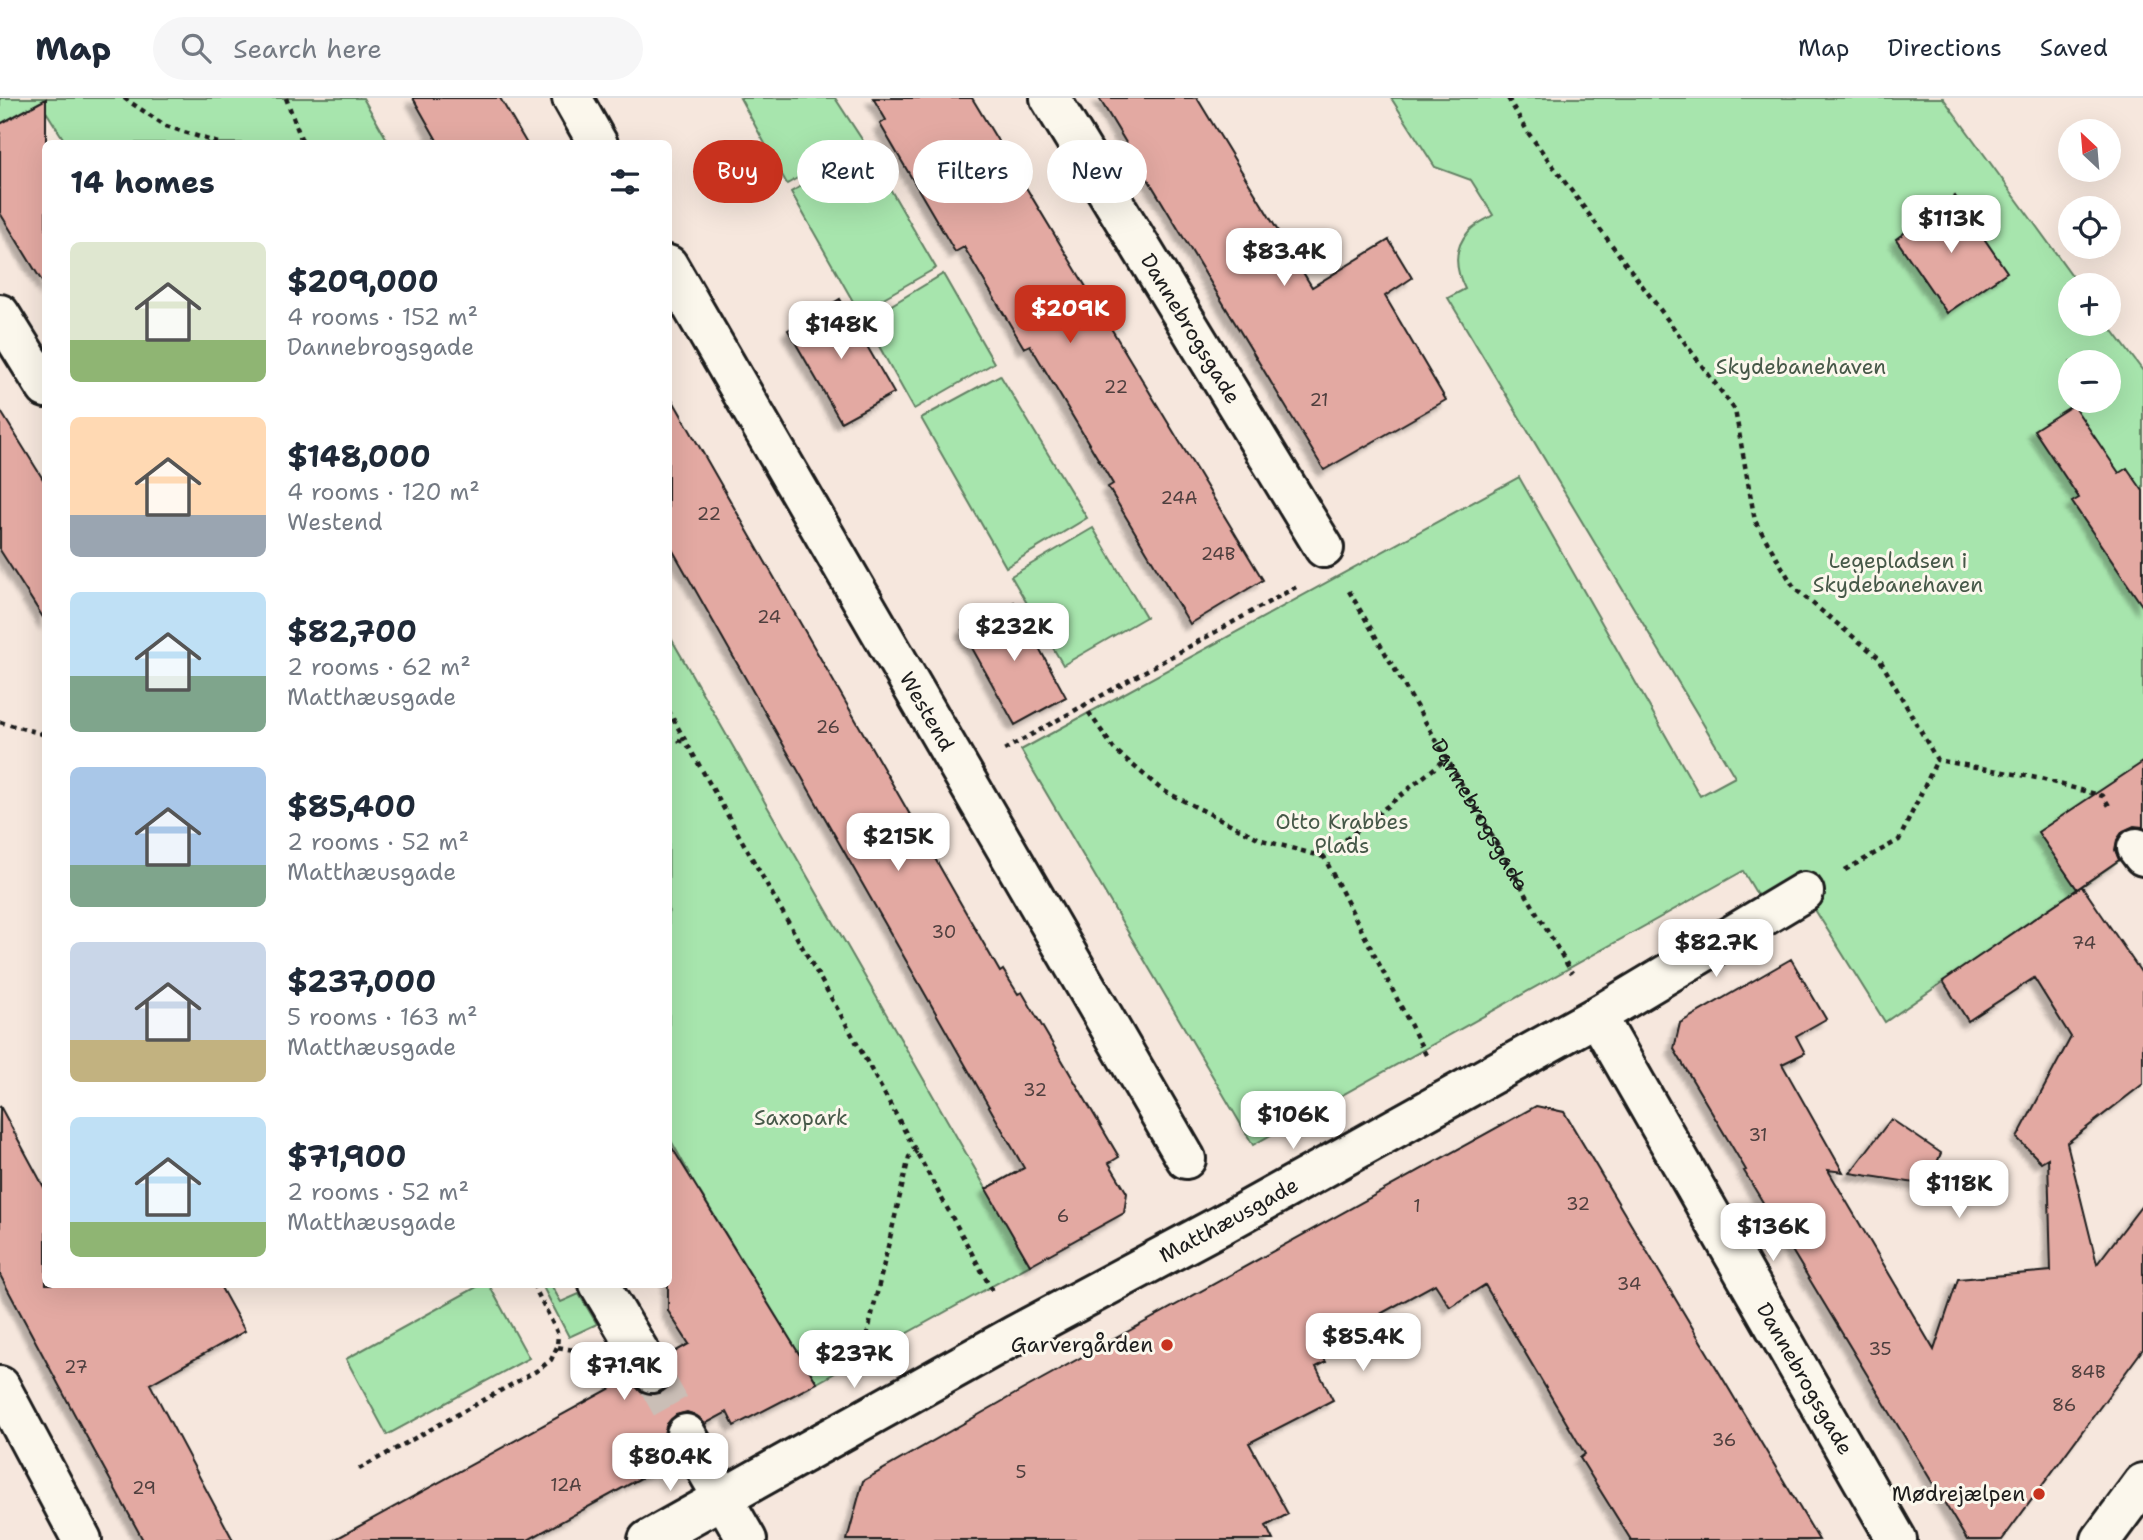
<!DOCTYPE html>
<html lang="en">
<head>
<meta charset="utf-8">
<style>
  :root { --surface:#fff; --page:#f6f6f7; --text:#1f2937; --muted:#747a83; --line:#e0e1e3; --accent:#c8321e }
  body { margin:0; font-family:"Shantell Sans",sans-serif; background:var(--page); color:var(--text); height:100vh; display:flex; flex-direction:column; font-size:26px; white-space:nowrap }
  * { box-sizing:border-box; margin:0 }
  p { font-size:23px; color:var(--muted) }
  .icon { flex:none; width:38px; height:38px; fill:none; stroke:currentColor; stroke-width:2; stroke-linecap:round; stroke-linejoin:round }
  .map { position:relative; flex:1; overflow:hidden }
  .drawer { position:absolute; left:42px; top:42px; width:630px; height:1148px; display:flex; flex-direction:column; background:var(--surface); border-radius:10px; box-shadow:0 7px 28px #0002 }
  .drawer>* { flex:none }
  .top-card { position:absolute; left:693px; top:42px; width:665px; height:63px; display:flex; gap:14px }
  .needle { width:46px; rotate:334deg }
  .tools { position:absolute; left:2058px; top:21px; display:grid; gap:14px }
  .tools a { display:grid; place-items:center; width:63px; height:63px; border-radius:50%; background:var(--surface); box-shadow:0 7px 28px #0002; font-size:35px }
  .price { position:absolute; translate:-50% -60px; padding:0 16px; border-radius:14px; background:#fff; color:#222; font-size:23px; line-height:46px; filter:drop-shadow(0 2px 4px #0008) }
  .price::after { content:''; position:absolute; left:50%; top:42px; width:21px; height:16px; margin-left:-10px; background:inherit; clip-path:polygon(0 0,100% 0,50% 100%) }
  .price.current { background:var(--accent); color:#fff }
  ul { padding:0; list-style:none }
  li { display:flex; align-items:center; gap:21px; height:175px; padding:0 28px }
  li span { display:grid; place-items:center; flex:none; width:196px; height:140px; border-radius:10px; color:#555 }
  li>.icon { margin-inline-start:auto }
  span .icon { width:84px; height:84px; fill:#fffc; stroke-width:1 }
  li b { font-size:30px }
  h2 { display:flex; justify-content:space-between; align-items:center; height:84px; padding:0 28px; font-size:30px }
  .chip { padding:0 24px; border-radius:32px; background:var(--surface); box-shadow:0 7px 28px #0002; font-size:24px; line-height:63px }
  .chip.current { background:var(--accent); color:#fff }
  header { display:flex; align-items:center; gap:42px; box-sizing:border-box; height:98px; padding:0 35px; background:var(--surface); border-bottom:2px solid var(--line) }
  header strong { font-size:33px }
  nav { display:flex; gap:38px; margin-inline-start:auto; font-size:24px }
  .search { width:490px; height:63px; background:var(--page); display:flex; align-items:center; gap:18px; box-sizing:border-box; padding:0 24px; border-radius:38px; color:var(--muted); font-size:26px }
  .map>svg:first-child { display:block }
  .green { fill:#a7e5ad; stroke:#628064; stroke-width:2; fill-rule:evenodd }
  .building { fill:#e3a9a2; stroke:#1c1c1c; stroke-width:2; filter:url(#shadow) }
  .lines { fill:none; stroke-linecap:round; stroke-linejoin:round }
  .minor-tunnel { stroke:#cabeb6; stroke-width:38; stroke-dasharray:38 19; stroke-linecap:butt }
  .minor-casing { stroke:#1c1c1c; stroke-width:44 }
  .path { stroke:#1c1c1c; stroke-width:4.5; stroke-dasharray:5 5; stroke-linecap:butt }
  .minor { stroke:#fbf7ec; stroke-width:38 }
  .poi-dot { fill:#c8321e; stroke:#fbf7ec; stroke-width:2.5 }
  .labels { text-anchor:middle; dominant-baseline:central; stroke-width:6; stroke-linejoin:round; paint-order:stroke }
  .number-label { font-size:18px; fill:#4e3f3e }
  .street-label { font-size:21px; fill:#1c1c1c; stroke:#fbf7ec }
  .park-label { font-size:21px; fill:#465848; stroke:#fbf7ec }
  .poi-label { font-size:21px; fill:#1c1c1c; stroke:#fbf7ec; text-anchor:end }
</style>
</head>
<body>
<header>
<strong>Map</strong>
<div class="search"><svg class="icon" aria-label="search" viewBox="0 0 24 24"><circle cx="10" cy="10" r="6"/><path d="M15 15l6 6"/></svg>Search here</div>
<nav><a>Map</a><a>Directions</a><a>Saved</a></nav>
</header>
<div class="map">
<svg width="2143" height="1442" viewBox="0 0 2143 1442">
  <defs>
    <filter id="shadow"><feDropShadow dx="-6" dy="6" stdDeviation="2" flood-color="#0004"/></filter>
  </defs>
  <rect width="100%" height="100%" fill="#f6e7dd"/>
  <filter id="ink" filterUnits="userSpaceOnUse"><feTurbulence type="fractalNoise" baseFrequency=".0143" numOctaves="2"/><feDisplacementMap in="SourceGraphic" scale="14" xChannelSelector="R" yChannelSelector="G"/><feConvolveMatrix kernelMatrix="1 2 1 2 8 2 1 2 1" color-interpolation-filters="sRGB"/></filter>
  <g filter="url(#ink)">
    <path class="green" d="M0 0H363L389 45H66L40 4 0 26Z
      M740 0H835L863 43 787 86Z
      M1391 0H1943L2079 187H2070V226H2108L2143 273V746L1885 924 1794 778 1758 798 1743 773 1253 1047 1021 652 1519 379 1700 698 1735 679 1448 200 1465 191C1455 171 1453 150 1469 133 1475 126 1486 122 1493 117L1471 82 1435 69ZM2070 264H2109V303H2070Z
      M867 51 936 170 859 214 791 94Z
      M943 176 994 265 914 311 865 223Z
      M1000 277 1087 420 1006 469 921 320Z
      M1093 430 1146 519 1063 567 1011 478Z
      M668 535 1030 1167 817 1285 700 1094 693 1098 683 1080 689 1075 669 1039Z
      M482 1186 489 1187 529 1260 387 1337 346 1261Z
      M542 1187H551L561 1204 579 1196 597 1226 569 1239Z"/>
    <path class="building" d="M413 0H500L527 46H439Z
      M873 0H972L1263 482 1190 526 1108 389 1113 386 1030 247 1024 250 964 149 955 154 880 26 886 22Z
      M1099 0H1197L1312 189 1389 142 1412 180 1385 198 1446 302 1324 372Z
      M46 1V190L0 115V26Z
      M1955 98 2007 174 1947 215 1896 141Z
      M840 201 894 295 841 324 788 232Z
      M668 294 1000 874 1003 872 1018 896 1022 894 1119 1059 1109 1065 1127 1095 1124 1115 1030 1167 986 1091 1024 1070 668 444Z
      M2073 307 2119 375 2127 370 2143 393V509L2072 404 2079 400 2034 332Z
      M0 312 46 386V524L0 452Z
      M1014 504 1066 599 1015 627 962 532Z
      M2143 664V729L2134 728 2123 733 2117 742 2115 752 2119 762 2077 791 2038 734Z
      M2082 788 2143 877V986L2067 1045 2097 1166 2143 1106V1251L2002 1442H1967L1744 1073 1746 1072 1674 951 1680 925 1791 861 1826 921 1796 938 1805 955 1782 966 1843 1074 1828 1072 1934 1252 1958 1181 2051 1173 2048 1060 2041 1064 2017 1040 2071 939 2034 880 1968 923 1943 883Z
      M0 1008 46 1093V1186H219L245 1233 150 1286 233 1442H143L84 1334 0 1177Z
      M1536 1008 1564 1014 1819 1442H1631L1580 1360 1585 1356 1485 1187 1450 1209 1435 1186 1318 1250 1326 1264 1316 1269 1333 1302 1249 1345 1288 1416 1266 1428 1273 1442H847L863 1383 1022 1292Z
      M1891 1021 1941 1055 1928 1087 1850 1075Z
      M668 1043 817 1285 734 1328 727 1314 705 1326 696 1317 687 1314 676 1317 667 1326 664 1335 667 1346 650 1355 659 1370 528 1442H334L629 1280 641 1294 652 1297 663 1294 671 1286 674 1274 667 1258 689 1246 668 1213Z"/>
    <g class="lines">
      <path class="minor-tunnel" d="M652 1275 686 1336"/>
      <defs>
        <g id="minor">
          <path d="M572 0 598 46"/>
          <path id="s2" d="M1050 0 1324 450"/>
          <path id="s3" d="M668 167 1186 1061"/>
          <path d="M0 216 46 290"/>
          <path d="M2137 750 2143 758"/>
          <path id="s4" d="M1597 918 1897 1442"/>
          <path d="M599 1186 652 1275"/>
          <path d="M0 1288 82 1442"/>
          <path d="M686 1336 747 1442"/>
          <path id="s5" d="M648 1442 1015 1237 1221 1127 1597 918 1804 794"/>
          <path d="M2101 1442 2143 1385"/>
        </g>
      </defs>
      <use href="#minor" class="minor-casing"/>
      <g class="path">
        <path d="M124 0 166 28 221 46"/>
        <path d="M286 0 303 46"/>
        <path d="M1508 0 1529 36 1735 312 1755 423 1795 491 1879 560 1937 662 2037 680 2103 698 2111 711"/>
        <path id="s1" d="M1349 493 1572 875"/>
        <path d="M1083 606 1114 651 1162 692 1262 742 1324 759"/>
        <path d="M668 612 855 942 992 1192"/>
        <path d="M0 624 46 637"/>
        <path d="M668 640 686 644"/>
        <path d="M1004 652 1296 489"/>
        <path d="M1845 772 1899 742 1937 662"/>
        <path d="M1426 957 1324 759 1447 660"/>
        <path d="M533 1186 558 1236 557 1249 574 1252 579 1250"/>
        <path d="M863 1267 862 1259 909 1059 917 1053"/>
        <path d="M359 1371 538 1272 551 1262 557 1249"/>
      </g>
      <use href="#minor" class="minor"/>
    </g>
  </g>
  <g class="poi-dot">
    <circle cx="1167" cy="1247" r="7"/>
    <circle cx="2039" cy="1396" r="7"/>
  </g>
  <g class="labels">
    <g class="number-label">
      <text x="1116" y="289">22</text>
      <text x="1319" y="302">21</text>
      <text x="1179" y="400">24A</text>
      <text x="709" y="416">22</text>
      <text x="1218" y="456">24B</text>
      <text x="769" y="519">24</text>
      <text x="828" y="629">26</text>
      <text x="944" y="834">30</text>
      <text x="2084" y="845">74</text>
      <text x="1035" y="992">32</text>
      <text x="1758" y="1037">31</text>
      <text x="1578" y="1106">32</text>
      <text x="1417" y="1108">1</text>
      <text x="1063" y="1118">6</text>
      <text x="1629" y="1186">34</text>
      <text x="1880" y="1251">35</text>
      <text x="76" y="1269">27</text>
      <text x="2088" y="1274">84B</text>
      <text x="2064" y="1307">86</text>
      <text x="1724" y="1342">36</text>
      <text x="1021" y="1374">5</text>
      <text x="566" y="1387">12A</text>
      <text x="144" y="1390">29</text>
    </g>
    <g class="street-label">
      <text stroke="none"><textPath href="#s2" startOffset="270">Dannebrogsgade</textPath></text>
      <text stroke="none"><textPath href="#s3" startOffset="516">Westend</textPath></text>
      <text stroke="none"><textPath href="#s1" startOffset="259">Dannebrogsgade</textPath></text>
      <text stroke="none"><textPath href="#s5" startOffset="663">Matthæusgade</textPath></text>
      <text stroke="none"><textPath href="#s4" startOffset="418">Dannebrogsgade</textPath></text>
    </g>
    <g class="park-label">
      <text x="1801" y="269">Skydebanehaven</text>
      <text x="1898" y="463">Legepladsen i<tspan x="1898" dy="24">Skydebanehaven</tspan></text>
      <text x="1342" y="724">Otto Krabbes<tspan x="1342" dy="24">Plads</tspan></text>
      <text x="801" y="1020">Saxopark</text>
    </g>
    <g class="poi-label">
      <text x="1153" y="1247">Garvergården</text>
      <text x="2025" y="1396">Mødrejælpen</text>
    </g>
  </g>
</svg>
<div class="tools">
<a><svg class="needle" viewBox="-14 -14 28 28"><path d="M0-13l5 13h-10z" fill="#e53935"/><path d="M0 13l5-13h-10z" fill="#747a83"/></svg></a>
<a><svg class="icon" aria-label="locate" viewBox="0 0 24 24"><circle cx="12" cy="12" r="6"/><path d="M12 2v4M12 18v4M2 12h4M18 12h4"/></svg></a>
<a>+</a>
<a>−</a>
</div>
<b class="price" style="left:1951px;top:157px">$113K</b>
<b class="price" style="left:1284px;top:190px">$83.4K</b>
<b class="price current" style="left:1070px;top:247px">$209K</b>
<b class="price" style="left:841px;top:263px">$148K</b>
<b class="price" style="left:1014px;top:565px">$232K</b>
<b class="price" style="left:898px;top:775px">$215K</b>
<b class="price" style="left:1716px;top:881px">$82.7K</b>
<b class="price" style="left:1293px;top:1053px">$106K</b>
<b class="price" style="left:1959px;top:1122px">$118K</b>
<b class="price" style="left:1773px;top:1165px">$136K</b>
<b class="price" style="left:1363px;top:1275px">$85.4K</b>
<b class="price" style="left:854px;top:1292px">$237K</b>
<b class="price" style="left:624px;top:1304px">$71.9K</b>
<b class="price" style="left:670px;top:1395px">$80.4K</b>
<div class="top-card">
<a class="chip current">Buy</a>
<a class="chip">Rent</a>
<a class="chip">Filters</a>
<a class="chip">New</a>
</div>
<section class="drawer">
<h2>14 homes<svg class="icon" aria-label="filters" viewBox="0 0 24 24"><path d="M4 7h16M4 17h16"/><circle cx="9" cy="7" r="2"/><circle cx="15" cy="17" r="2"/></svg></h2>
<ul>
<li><span style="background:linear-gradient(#dfe7d0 70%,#8fb573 0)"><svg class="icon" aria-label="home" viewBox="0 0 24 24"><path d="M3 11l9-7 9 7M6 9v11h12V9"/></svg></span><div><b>$209,000</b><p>4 rooms · 152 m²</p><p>Dannebrogsgade</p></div></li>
<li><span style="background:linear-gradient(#ffd9b3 70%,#9aa5b1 0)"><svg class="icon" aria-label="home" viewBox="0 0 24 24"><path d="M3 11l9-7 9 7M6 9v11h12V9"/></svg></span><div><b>$148,000</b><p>4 rooms · 120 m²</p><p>Westend</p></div></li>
<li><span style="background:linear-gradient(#bfe0f5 60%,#7fa58c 0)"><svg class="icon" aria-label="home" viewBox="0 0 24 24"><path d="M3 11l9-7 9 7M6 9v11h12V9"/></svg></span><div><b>$82,700</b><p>2 rooms · 62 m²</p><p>Matthæusgade</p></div></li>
<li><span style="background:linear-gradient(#a9c7e8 70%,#7fa58c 0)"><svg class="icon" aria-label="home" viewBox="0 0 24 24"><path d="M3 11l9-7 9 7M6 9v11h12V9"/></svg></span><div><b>$85,400</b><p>2 rooms · 52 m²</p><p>Matthæusgade</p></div></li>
<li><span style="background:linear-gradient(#c9d6e8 70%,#c2b280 0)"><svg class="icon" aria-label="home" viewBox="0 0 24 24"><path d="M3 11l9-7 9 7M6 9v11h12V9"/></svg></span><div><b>$237,000</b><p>5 rooms · 163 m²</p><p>Matthæusgade</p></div></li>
<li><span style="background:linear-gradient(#bfe0f5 75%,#8fb573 0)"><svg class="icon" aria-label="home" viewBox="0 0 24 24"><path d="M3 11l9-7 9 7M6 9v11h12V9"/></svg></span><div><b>$71,900</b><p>2 rooms · 52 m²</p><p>Matthæusgade</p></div></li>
</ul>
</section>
</div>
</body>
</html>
